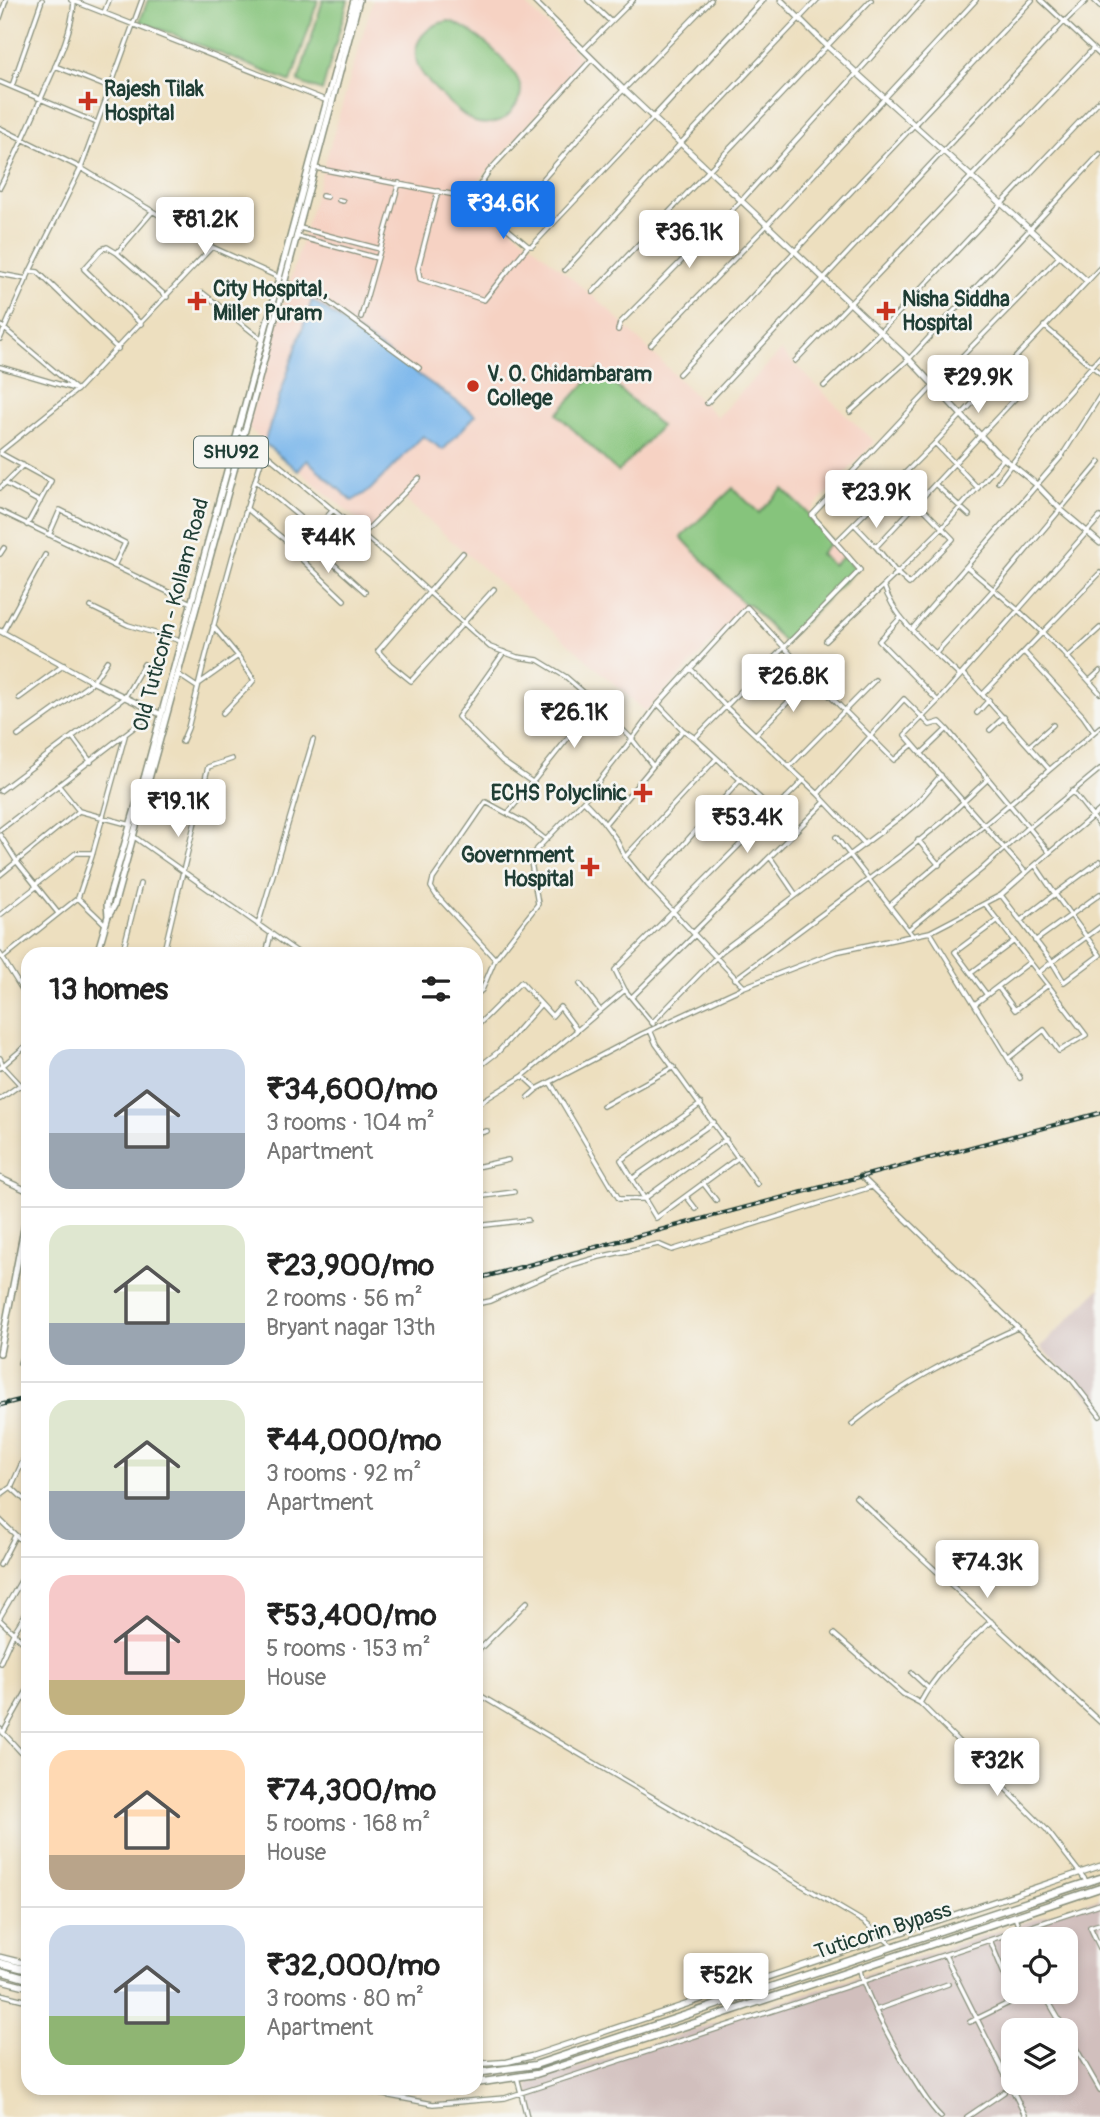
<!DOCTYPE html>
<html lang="en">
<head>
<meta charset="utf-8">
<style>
  :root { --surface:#fff; --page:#f6f6f6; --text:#222; --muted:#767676; --line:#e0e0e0; --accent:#1a73e8 }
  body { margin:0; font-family:Pangolin,sans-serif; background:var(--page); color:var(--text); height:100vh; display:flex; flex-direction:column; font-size:26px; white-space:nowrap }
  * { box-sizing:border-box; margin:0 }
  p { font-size:23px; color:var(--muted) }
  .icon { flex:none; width:38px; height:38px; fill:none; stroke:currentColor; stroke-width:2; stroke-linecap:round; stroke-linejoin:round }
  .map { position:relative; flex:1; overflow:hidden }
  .side { position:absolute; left:21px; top:947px; width:462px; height:1148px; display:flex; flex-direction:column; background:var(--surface); border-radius:21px; box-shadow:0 4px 10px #0003 }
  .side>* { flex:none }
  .controls { position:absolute; left:1001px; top:1927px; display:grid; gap:14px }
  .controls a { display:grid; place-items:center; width:77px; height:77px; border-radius:14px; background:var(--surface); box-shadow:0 4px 10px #0003; font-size:35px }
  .price { position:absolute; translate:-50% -60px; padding:0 16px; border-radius:7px; background:#fff; color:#222; font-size:23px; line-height:46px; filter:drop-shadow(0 2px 4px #0008) }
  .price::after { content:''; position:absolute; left:50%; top:42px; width:21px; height:16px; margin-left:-10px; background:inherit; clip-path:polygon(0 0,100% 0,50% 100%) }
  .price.selected { background:var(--accent); color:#fff }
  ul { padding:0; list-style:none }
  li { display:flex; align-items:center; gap:21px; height:175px; padding:0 28px }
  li+li { border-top:2px solid var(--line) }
  li span { display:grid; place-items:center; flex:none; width:196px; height:140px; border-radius:21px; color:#555 }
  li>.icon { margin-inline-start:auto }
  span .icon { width:84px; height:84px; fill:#fffc; stroke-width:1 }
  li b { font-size:30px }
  h2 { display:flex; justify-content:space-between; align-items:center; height:84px; padding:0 28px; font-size:30px }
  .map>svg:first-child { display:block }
  .built { fill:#f6d2c3 }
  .industrial { fill:#d1bfbd; fill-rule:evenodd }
  .green { fill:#86c47b; stroke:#528058; stroke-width:2 }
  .water { fill:#78b5eb; stroke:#4c7990; stroke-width:2 }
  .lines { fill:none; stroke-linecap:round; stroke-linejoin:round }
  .minor-casing { stroke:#868e7a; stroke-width:6 }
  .tertiary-casing { stroke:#868e7a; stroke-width:7 }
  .primary-casing { stroke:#868e7a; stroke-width:8 }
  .trunk-casing { stroke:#868e7a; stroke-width:9 }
  .minor { stroke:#fff; stroke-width:3.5 }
  .tertiary { stroke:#fff; stroke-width:4.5 }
  .primary { stroke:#fff; stroke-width:5 }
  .trunk { stroke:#fff; stroke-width:6 }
  .rail-casing { stroke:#1f3d34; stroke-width:4.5 }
  .rail { stroke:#f6f6f2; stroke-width:2; stroke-dasharray:5; stroke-linecap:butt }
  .poi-dot { fill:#c8321e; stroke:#f6f6f2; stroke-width:2.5 }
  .labels { text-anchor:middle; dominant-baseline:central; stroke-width:5; stroke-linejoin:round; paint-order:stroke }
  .shield { fill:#f6f6f2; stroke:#60746d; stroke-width:2 }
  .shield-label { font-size:19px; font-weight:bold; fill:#1f3d34 }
  .poi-label { font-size:21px; font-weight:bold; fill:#1f3d34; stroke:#f6f6f2; text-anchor:start }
  .street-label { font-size:21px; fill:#1f3d34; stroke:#f6f6f2 }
</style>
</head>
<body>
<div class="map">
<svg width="1100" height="2117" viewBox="0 0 1100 2117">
  <rect width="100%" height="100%" fill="#f6f6f2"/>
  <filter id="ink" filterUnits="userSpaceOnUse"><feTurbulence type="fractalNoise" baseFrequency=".0143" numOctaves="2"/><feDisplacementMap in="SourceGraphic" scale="14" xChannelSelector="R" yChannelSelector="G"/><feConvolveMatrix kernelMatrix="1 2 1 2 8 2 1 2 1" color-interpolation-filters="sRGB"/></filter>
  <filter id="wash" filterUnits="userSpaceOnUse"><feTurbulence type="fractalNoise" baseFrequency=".00686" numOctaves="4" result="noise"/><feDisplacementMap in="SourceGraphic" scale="28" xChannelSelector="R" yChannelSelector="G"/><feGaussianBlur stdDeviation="1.57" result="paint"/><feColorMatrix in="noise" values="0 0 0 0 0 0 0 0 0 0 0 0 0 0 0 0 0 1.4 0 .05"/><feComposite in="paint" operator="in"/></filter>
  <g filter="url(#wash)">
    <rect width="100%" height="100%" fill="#eddfbf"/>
    <path class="built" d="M373 0H521L584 60 466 196 500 218 607 308 717 417 781 351 874 442 808 514 858 569 788 638 749 603 646 712 403 498 371 531 247 427Z"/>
    <path class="industrial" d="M1100 1288V1407L1041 1347Z
      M1100 1898V2117H532L528 2084ZM1013 1939H1066V1992H1013ZM1013 2030H1066V2082H1013Z"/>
    <path class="green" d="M148 0H318L291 82 140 21Z
      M323 0H348L322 91 298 82Z
      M449 21C470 26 519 67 521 90 521 97 517 104 513 109 508 117 500 122 491 123 486 124 480 124 475 122 461 116 424 81 418 66 409 42 428 24 449 21Z
      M598 370 661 426 618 472 557 414Z
      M733 488 759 513 783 489 810 515 809 518 832 541 820 554 833 565 844 556 856 570 784 642 749 604H744L681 537Z"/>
    <path class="water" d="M312 300 476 415 443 450 423 436 370 490 352 501 307 460 298 471 264 443Z"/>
  </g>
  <g filter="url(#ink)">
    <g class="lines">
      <defs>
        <path id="minor" d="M71 0 325 100
          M588 0 611 22
          M1041 0 1100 55
          M1094 0 1100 6
          M104 13 109 0
          M0 18 6 0
          M583 50 633 0
          M55 66 110 88
          M0 82 97 123
          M12 86 42 0
          M0 128 81 168 212 247 278 277
          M315 168 471 198 528 246H532L653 118
          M0 187C16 156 29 125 43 94 56 64 72 33 74 2
          M438 191 418 268 420 279 484 300 528 246
          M322 196 327 197
          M471 198 489 171 592 59
          M339 200 343 201
          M504 224 598 116 711 0
          M300 228 380 249
          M296 236 377 258
          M117 253 152 212
          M565 270 681 143 817 0
          M30 271 38 272 118 349
          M0 274 27 279
          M285 282 323 298 419 368
          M593 292 871 0
          M203 293 261 339
          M361 317 399 183
          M141 324 84 269 102 249 107 247 117 253 167 297
          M0 325 77 390
          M1044 326 1100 373
          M618 330 620 323 741 201 923 0
          M0 339 30 271 81 168 142 0
          M651 345 767 225 976 0
          M795 361 1093 49
          M0 367 75 389
          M679 374 1032 0
          M824 386 879 333 1100 100
          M707 403 1064 22 1087 0
          M850 412 909 359 1100 154
          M237 430 392 559 490 647 517 657 538 660 566 677 596 703 632 739 584 800 537 849 531 862 538 904 495 959 482 990 476 995
          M935 443 978 488
          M0 452 77 390 212 247
          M0 453 51 481 27 525
          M255 480 315 530
          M998 482 1050 413 1100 357
          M5 483 40 502
          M935 484 969 515
          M0 488 23 465
          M918 503 953 539 909 584 897 573 942 528 1004 458
          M246 508 297 550V555L344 600
          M0 511 191 603
          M854 524 876 547
          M49 535 60 510 125 543 114 566
          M362 535 419 478
          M307 540 365 592
          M836 542 935 443 1100 268
          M297 550 333 510
          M463 553 378 651 390 664 411 681 494 589
          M0 554 4 548
          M967 567 1018 610 1063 652 1100 693
          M884 586C894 620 934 651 960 676
          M91 607 128 625 181 641
          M901 617 879 641 938 701 905 735 1025 872
          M213 626 238 656
          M912 629 1061 457 1100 396
          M3 632 45 555
          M826 641 897 573 876 547 1023 390
          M504 652 458 717 502 761 532 782
          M936 653 993 590 1100 462
          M1025 653 1083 716 1094 732
          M1067 658 1100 628
          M691 669 725 706 818 794
          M963 673 1049 769
          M179 675 197 687
          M1089 681 1100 671
          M200 683 238 656 254 680 250 685 223 713
          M983 694 1100 573
          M19 698 64 665
          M938 701 1100 517
          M658 704 683 730
          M977 713 989 700
          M990 730 1004 717
          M756 734 812 678
          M18 736 93 682 107 661
          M73 738 91 762
          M695 738 773 810
          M182 742 188 728C210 635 235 543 264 452
          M1029 746 1053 725
          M921 754 947 729
          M653 766 683 730 695 738 860 570 812 515 934 385 1060 256
          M790 766 875 680
          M59 786 79 811 131 825
          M0 791 125 697 144 664
          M1072 791 1100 826
          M584 801 601 819 616 839 625 857 648 885 744 987
          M508 813 596 703
          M605 824 653 766 632 739 658 704 747 607 818 684 894 760 912 745
          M1030 827 1100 769
          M0 830 154 712
          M0 835 17 862 58 913
          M133 836 300 954
          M836 837 912 935
          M918 840 939 865
          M865 844 818 794 904 699 930 725 940 722 947 729 1049 852
          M625 857 716 759
          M770 857 796 895
          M1035 865 1100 810
          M0 875 79 811
          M35 885 76 853H93
          M648 885 740 780
          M1001 895 1052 962 1100 927
          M78 898 105 924
          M890 905 1100 727
          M0 915 36 887
          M1020 921 1055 894 1100 955 1064 982 1052 962 1038 973
          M258 925 313 740
          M909 929 982 869 1029 826
          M930 932 1020 1078
          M693 933 825 802
          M1035 941 1100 894
          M164 951 208 767 232 759
          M0 954 28 999
          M122 954 140 884
          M266 954 271 934
          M3 958 78 898 92 856 125 736
          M495 959 436 895 431 887 433 879 486 802 525 823 545 839
          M971 973 1014 941
          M735 979 904 853 942 822 988 779
          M580 984 600 1010
          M998 987 1015 1010 1048 985 1030 962
          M987 995 955 952 998 920
          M632 997 694 936
          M975 1004 1030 962 986 905
          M652 1023 722 951 903 815 917 803 941 775
          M653 1024 625 990 615 970 804 780
          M476 1027 521 982 552 1016 560 1007 577 1030
          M650 1030 656 1044 757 1184
          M0 1058 3 1066 28 1093
          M1009 1058 1044 1030 1059 1051 1086 1035 1048 985
          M0 1068 28 1044
          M476 1069 498 1052 541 1004
          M523 1076 625 990
          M550 1082 619 1199H644L726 1139
          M528 1097 537 1089
          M0 1099 20 1085
          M701 1104 621 1160 656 1218 739 1157
          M476 1105 523 1076 537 1089 642 1034 744 987 835 952 930 932 1001 895 1035 865 1055 894 1100 861
          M603 1106 674 1067
          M476 1134 487 1131
          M476 1167 508 1160
          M861 1176 1072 1380 1100 1416
          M632 1179 714 1122
          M703 1183 716 1200
          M686 1196 696 1209
          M476 1197 514 1192
          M476 1226 528 1220
          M476 1304 490 1301 571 1265 599 1257 658 1244 672 1250 871 1187
          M20 1363 28 1341
          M852 1424C902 1383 958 1355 1017 1328
          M12 1488 28 1503
          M0 1495 11 1487 28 1450
          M856 1497 1100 1722
          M0 1520 28 1547
          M0 1565 15 1536
          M0 1617 25 1574
          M0 1620 28 1647
          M834 1634 903 1694 920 1703 1046 1829 1087 1882
          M476 1653 527 1602
          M0 1663 13 1634 28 1610
          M912 1673 928 1688
          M476 1693 864 1922 893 1946
          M920 1703C937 1671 965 1646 991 1621
          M0 1729 28 1760
          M3 1733 28 1689
          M1015 1917 1023 1939
          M1100 1924 1090 1927 1100 1948
          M945 1955 1026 2117
          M860 1970C865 1998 920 2097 941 2117
          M1043 1992 1065 2030
          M0 1994 28 2001
          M876 2010 948 1984
          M970 2022 1015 2000 990 1940
          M1066 2031 1100 2090
          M517 2077 527 2117
          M347 2088 433 2104 505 2098 1100 1904
          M967 2117 1004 2092"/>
        <path id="tertiary" d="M533 0 624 90 909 359 996 452 1037 485 1061 510 1100 543
          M781 0 827 46 1087 281
          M653 118 763 0
          M0 631 93 682 160 714
          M0 1178 28 1191
          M0 1957 28 1964
          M0 1980 28 1987
          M476 2064 507 2062 532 2056 1100 1866"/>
        <path id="primary" d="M109 915 114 906 255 394 359 0
          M97 954 108 916 107 904 145 775 354 0
          M0 1353 28 1208"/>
        <path id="trunk" d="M0 1963 28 1970
          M0 1971 28 1979
          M476 2073 535 2065 1100 1878
          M476 2083 536 2074 701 2021 1100 1888"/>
      </defs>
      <use href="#minor" class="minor-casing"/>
      <use href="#tertiary" class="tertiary-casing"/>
      <use href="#primary" class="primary-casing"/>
      <use href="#trunk" class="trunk-casing"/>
      <use href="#minor" class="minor"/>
      <use href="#tertiary" class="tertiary"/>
      <use href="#primary" class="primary"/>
      <use href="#trunk" class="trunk"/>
      <defs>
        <path id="rail" d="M476 1279 1100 1113
          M0 1405 28 1398"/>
      </defs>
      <use href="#rail" class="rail-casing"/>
      <use href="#rail" class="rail"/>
    </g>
  </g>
  <g class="poi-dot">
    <path d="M84.5 90.5h7v7h7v7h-7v7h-7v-7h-7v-7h7z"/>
    <path d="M193.5 290.5h7v7h7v7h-7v7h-7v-7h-7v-7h7z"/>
    <path d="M882.5 300.5h7v7h7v7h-7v7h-7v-7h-7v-7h7z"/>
    <circle cx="473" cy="386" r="7"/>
    <path d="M639.5 782.5h7v7h7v7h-7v7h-7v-7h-7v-7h7z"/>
    <path d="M586.5 856.5h7v7h7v7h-7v7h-7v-7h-7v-7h7z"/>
  </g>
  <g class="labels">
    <rect class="shield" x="194" y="436.5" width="74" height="31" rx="5"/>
    <g class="shield-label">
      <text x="231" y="452">SHU92</text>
    </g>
    <g class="poi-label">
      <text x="104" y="89">Rajesh Tilak<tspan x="104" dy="24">Hospital</tspan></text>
      <text x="213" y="289">City Hospital,<tspan x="213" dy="24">Miller Puram</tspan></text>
      <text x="902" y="299">Nisha Siddha<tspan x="902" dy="24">Hospital</tspan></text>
      <text x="487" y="374">V. O. Chidambaram<tspan x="487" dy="24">College</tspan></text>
      <text x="627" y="793" text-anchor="end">ECHS Polyclinic</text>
      <text x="574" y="855" text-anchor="end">Government<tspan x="574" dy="24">Hospital</tspan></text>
    </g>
    <g class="street-label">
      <text transform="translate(171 615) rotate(-75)">Old Tuticorin - Kollam Road</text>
      <text transform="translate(883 1931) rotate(-18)">Tuticorin Bypass</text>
    </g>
  </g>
</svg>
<div class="controls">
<a><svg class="icon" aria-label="locate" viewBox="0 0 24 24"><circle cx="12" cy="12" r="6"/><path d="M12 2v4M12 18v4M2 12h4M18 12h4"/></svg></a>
<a><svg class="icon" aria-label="layers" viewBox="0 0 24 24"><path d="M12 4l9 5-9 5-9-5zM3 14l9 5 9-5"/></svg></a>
</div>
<b class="price selected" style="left:503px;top:241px">₹34.6K</b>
<b class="price" style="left:205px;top:257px">₹81.2K</b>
<b class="price" style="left:689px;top:270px">₹36.1K</b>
<b class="price" style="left:978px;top:415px">₹29.9K</b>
<b class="price" style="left:876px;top:530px">₹23.9K</b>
<b class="price" style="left:328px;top:575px">₹44K</b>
<b class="price" style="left:793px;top:714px">₹26.8K</b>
<b class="price" style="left:574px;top:750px">₹26.1K</b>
<b class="price" style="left:178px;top:839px">₹19.1K</b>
<b class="price" style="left:747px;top:855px">₹53.4K</b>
<b class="price" style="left:987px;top:1600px">₹74.3K</b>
<b class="price" style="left:997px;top:1798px">₹32K</b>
<b class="price" style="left:726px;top:2013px">₹52K</b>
<section class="side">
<h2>13 homes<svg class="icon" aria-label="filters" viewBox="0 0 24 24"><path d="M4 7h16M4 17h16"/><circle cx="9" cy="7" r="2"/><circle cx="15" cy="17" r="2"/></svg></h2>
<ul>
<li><span style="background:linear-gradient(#c9d6e8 60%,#9aa5b1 0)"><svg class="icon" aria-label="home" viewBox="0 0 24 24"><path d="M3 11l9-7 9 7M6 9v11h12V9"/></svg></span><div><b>₹34,600/mo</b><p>3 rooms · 104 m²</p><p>Apartment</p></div></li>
<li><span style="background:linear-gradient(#dfe7d0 70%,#9aa5b1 0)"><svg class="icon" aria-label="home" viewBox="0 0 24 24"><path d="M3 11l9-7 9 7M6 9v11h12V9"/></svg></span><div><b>₹23,900/mo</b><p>2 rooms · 56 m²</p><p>Bryant nagar 13th</p></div></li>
<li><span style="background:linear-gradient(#dfe7d0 65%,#9aa5b1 0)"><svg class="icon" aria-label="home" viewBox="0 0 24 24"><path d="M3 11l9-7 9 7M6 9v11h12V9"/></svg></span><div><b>₹44,000/mo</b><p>3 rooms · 92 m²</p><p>Apartment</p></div></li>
<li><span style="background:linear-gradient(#f6c9c9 75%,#c2b280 0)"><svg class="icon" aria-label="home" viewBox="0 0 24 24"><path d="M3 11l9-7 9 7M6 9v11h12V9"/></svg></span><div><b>₹53,400/mo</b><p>5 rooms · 153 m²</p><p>House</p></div></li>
<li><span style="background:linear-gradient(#ffd9b3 75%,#b9a48a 0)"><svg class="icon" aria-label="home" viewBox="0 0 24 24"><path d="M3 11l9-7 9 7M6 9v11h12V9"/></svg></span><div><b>₹74,300/mo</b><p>5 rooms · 168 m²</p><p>House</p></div></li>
<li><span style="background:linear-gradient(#c9d6e8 65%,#8fb573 0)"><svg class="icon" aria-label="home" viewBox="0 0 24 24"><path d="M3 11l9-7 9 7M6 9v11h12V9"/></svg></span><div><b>₹32,000/mo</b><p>3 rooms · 80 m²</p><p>Apartment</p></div></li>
</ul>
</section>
</div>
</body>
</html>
